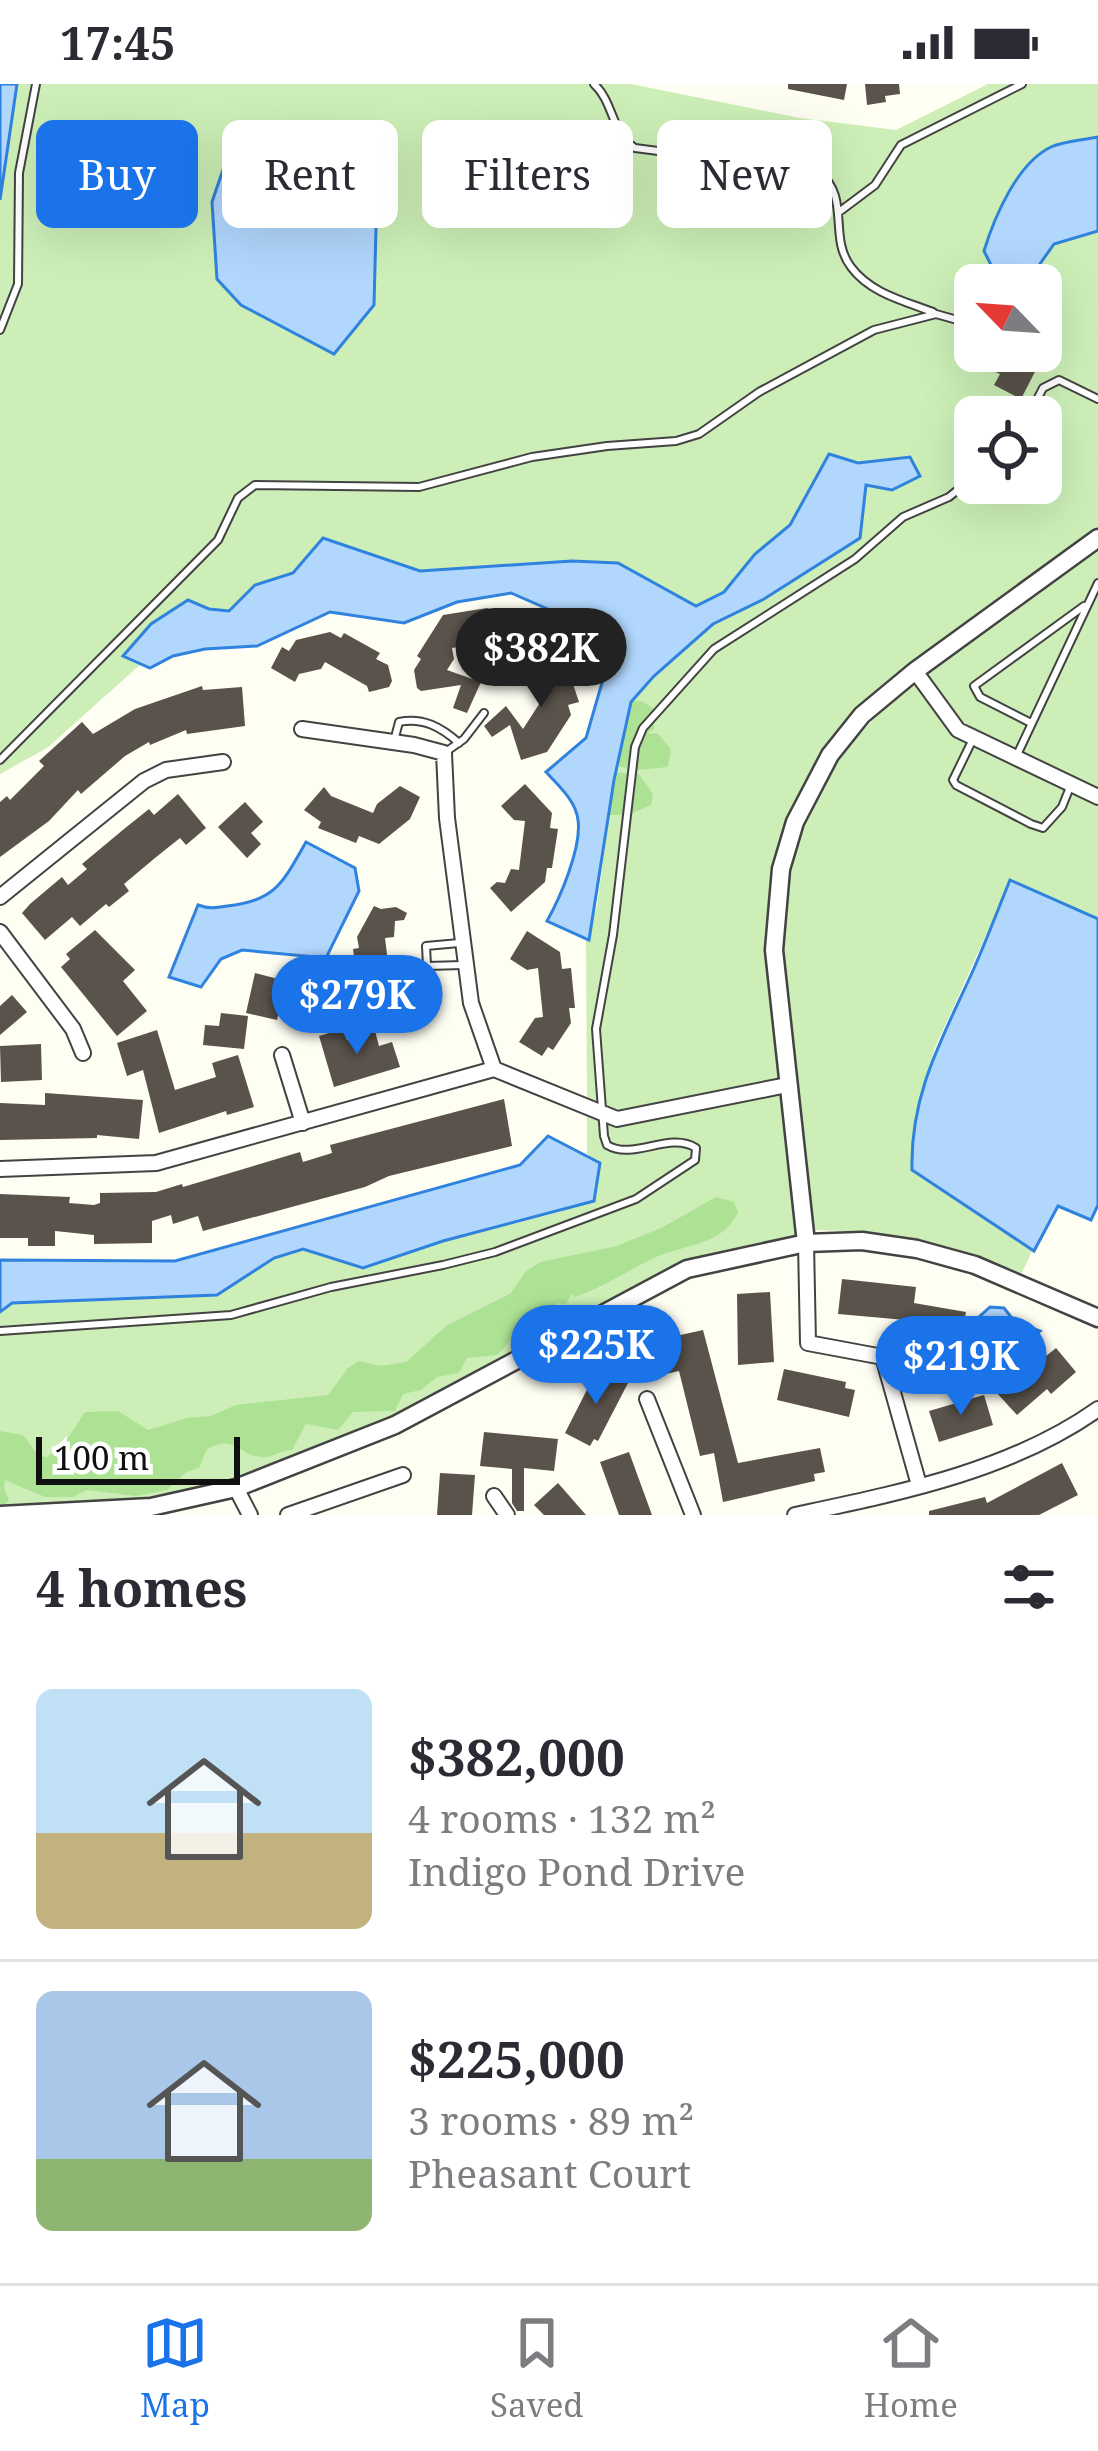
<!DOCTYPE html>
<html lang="en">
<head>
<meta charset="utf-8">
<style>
  :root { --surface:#fff; --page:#f2f2f3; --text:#2b2b33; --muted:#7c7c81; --line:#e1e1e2; --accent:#1a73e8 }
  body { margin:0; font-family:"Noto Serif",serif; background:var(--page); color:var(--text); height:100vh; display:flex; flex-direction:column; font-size:45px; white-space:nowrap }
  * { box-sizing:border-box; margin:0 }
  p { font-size:39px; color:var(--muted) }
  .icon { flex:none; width:66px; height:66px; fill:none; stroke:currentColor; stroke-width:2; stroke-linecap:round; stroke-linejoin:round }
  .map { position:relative; height:1431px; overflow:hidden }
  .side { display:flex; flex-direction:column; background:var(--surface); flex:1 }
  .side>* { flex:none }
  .guide { position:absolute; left:36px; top:36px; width:1026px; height:108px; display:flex; gap:24px }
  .needle { width:78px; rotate:295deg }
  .tools { position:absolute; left:954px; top:180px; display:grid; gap:24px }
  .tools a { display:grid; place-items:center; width:108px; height:108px; border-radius:18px; background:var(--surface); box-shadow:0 12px 48px #0002; font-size:60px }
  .scale { position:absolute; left:36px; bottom:30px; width:204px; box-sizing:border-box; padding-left:12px; border:6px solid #101010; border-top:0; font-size:33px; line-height:42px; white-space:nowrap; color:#101010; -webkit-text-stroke:9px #fff; paint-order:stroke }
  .price { position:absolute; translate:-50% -102px; padding:0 27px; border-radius:42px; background:var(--accent); color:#fff; font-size:39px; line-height:78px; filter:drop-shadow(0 3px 6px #0008) }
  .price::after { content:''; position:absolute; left:50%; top:72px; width:36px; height:27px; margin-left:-18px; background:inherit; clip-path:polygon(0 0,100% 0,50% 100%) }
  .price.on { background:#222; color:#fff }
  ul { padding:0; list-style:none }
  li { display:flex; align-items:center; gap:36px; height:300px; padding:0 36px }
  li+li { border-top:3px solid var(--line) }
  li span { display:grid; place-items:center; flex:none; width:336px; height:240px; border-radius:18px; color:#555 }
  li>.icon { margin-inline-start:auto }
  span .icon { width:144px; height:144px; fill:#fffc; stroke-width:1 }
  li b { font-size:51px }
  h2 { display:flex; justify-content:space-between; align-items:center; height:144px; padding:0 36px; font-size:51px }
  .pill { padding:0 42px; border-radius:18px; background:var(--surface); box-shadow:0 12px 48px #0002; font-size:42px; line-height:108px }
  .pill.on { background:var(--accent); color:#fff }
  .status { display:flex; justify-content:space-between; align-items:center; height:84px; padding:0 60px; background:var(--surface); direction:ltr }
  .status svg { height:33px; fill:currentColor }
  .tabs { display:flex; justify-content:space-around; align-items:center; height:168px; border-top:3px solid var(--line); background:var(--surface); font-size:33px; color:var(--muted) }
  .tabs a { display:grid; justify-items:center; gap:6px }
  .tabs .on { color:var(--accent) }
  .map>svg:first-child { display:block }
  .green { fill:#cdefb7; fill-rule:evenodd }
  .forest { fill:#ade294 }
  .water { fill:#b1d7fd; stroke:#2f82dd; stroke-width:3 }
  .building { fill:#5a534b }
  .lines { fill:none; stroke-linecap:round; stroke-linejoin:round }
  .service-casing { stroke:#434343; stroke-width:10 }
  .minor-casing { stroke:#434343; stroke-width:18 }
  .tertiary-casing { stroke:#434343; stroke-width:21 }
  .service { stroke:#fff; stroke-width:6 }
  .minor { stroke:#fff; stroke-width:14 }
  .tertiary { stroke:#fff; stroke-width:16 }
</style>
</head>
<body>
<div class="status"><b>17:45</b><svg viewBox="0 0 49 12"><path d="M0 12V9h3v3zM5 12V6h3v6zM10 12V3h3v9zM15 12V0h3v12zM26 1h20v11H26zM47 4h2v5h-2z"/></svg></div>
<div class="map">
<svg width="1098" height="1431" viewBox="0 0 1098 1431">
  <rect width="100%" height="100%" fill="#fffef3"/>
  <path class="green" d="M17 0H631L800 34 896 46 988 0H1098V53L1049 64 984 167 1001 201H975V267H1041V201H1025L1054 160 1098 147V445L882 604C749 722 764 835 778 995L616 1028 587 1016 586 855 597 822 614 696 631 618 654 592 713 540 764 515 859 454 865 401 919 393 910 373 858 379 829 370 790 441 755 470 724 508 696 522 618 479 572 477 420 487 323 454 293 489 255 501 229 527 209 525 188 516 124 573 141 580 47 664 0 690V116ZM308 47 367 69 376 144 334 270 241 221 264 64 291 69ZM975 333H1041V399H975Z
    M1098 464V705L963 641 926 589Z
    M914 598 955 653 1098 720V835L1011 796 934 966 913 1086 1033 1165 1020 1193 843 1147 812 1146C805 1085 799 1023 792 962 788 922 781 882 782 842 784 737 837 663 914 598Z
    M780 1010 797 1150 682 1179 391 1334 229 1398 149 1416 0 1424V1228L12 1219 217 1211 274 1174 303 1164 363 1184 443 1157 560 1128 600 1080 587 1070V1031L619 1042Z"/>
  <path class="forest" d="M628 617H642L655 626 654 645 647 649 658 650 671 665 668 683 638 686 617 682Z
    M612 688 639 690 653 710 651 721 628 731H607Z
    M716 1113 734 1118 738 1128C723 1162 684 1160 654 1174 627 1187 604 1203 575 1213L571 1210 566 1221 558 1219C553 1224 546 1225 540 1229 522 1241 511 1257 497 1271L467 1274 459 1289 437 1293 421 1306 403 1310 395 1327 353 1328 338 1346 306 1340 292 1366C280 1366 274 1374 263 1373 238 1373 239 1349 207 1365L199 1384 186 1388 167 1406 136 1412 87 1406 73 1413H45L5 1396 4 1404 9 1416 0 1427V1347L23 1351 39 1372 47 1373 66 1357 85 1328 118 1327 148 1346 187 1334 211 1332 236 1321 328 1311 348 1284 359 1277 381 1282 406 1278 446 1242 511 1209 525 1188 540 1178 617 1162 661 1144Z"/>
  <path class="water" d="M0 0H17L0 116Z
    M325 43 349 54 367 69 376 144 374 221 334 270 241 221 217 195 212 118 226 77 265 64 291 69 308 47Z
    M1098 53V147L1054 160 1025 201H1001L984 167C994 134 1017 79 1051 63 1064 57 1084 56 1098 53Z
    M829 370 858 379 910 373 920 392 892 406 866 401 860 454 764 515 713 540 654 592 631 618 614 696 589 856 547 837C560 814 582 763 578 736 576 717 558 701 546 688L586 654 606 585 559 530 511 509 457 518 404 539 330 528 257 562 205 565 173 572 150 584 123 572 151 540 188 516 209 525 229 527 255 501 293 489 323 454 420 487 572 477 618 479 696 522 724 508 755 470 790 441Z
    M306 758 355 784 359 807 326 874 242 866 221 875 201 903 169 893 198 821C209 825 215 824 227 822 276 817 283 798 306 758Z
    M1010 796 1098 835V1121L1091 1136 1058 1122 1034 1167 912 1086C910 1011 941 957 971 891 985 860 997 828 1010 796Z
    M548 1052 600 1079 594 1117 443 1157 363 1184 303 1165 274 1174 217 1211 12 1219 0 1228V1176L175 1177 520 1081Z
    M990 1223 1004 1224 1015 1238 1040 1247 994 1287 977 1290 974 1288 979 1233Z"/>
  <path class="building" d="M788 0H847L844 16 788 5Z
    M865 0H899L900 10 885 12 886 18 867 21Z
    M1041 227 1061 237 1021 315 994 301 1000 290 993 287 1003 267H1041Z
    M487 524 493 528 505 526 521 537 506 561 499 556 452 564 454 575 447 586 481 598 467 629 453 624 461 601 421 607 417 604 414 586 421 575 417 572 443 531Z
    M330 548 341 554 344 549 380 569 376 575 388 581 392 597 389 603 369 608 367 602 325 578 321 585 299 590 295 598 271 584 282 563 289 567 296 556Z
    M531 567 542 574 557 569 560 577 565 576 579 618 568 621 571 631 547 668 521 676 510 641 492 653 484 642 506 622 523 645 545 611Z
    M202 602 203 606 242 603 245 642 187 650 186 646 150 661 149 658 125 672 81 710 78 706 49 737 0 773V718L7 712 10 716 44 682 39 677 82 638 93 650 135 625Z
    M525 700 552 729 550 744 558 745 552 784H547L545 798 511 828 490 804 497 798 505 799 511 785 519 786 525 737 514 736 501 722Z
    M400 702 420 713 410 735 379 760 359 752 356 759 318 744 321 738 304 726 324 703 331 712 373 729 377 720Z
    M178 710 206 744 186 761 180 754 155 774 124 800 129 807 109 823 106 820 80 842 72 833 45 856 22 829 30 820 62 793 68 801 87 785 82 780 124 745 149 725 154 731Z
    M245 718 263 738 251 749 261 760 247 774 218 743Z
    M374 822 381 825 396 823 407 829 404 836 395 837 394 853 385 854 391 903 402 902 418 911 402 940 368 921 366 903 358 904 353 865 359 864 357 853Z
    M95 846 135 886 123 897 147 927 117 952 61 883 70 875 66 870Z
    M527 847 560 868 562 885 571 884 575 924H569L571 939 553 966 548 963 542 972 519 958 535 934 543 933 538 884 527 886 510 875Z
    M255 889 286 897 277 936 246 929Z
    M12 911 27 928 0 951V922Z
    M221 929 248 932 244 965 203 961 205 941 219 942Z
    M343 945 347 956 375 947 379 962 392 958 400 983 334 1003 319 952Z
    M157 946 175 1006 216 993 212 979 238 971 254 1023 227 1031 226 1027 159 1049 143 986 127 992 117 959Z
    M41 960 42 996 1 998 0 962Z
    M45 1009 143 1016 139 1055 97 1051V1054L0 1056V1019L45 1021Z
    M504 1015 512 1062 389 1092 365 1103 203 1147 198 1132 173 1140 171 1131 152 1137V1159L94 1160V1151L55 1147V1162H28V1154H0V1110L70 1113 69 1119 94 1121 100 1119V1109L156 1108 182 1100 183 1103 300 1068 303 1078 332 1069 330 1061Z
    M842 1195 916 1203 914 1219 966 1228 952 1300 919 1295 928 1238 838 1230Z
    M770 1208 774 1278 738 1281 737 1210Z
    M703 1246 738 1379 820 1364 825 1388 814 1390 815 1397 723 1418 714 1369 700 1372 679 1287 639 1296 631 1262Z
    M1056 1264 1076 1288 1051 1310 1047 1305 1017 1331 995 1307 1036 1270 1041 1276Z
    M598 1284 628 1299 598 1357 594 1355 590 1362 565 1349Z
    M784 1285 846 1298 845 1304 855 1306 849 1333 777 1316Z
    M984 1311 993 1341 939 1358 929 1327Z
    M484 1348 558 1355 554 1387 524 1384V1427H517L512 1419V1385L480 1382Z
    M629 1368 652 1431H619L600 1378Z
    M1062 1379 1078 1411 1039 1431H929V1427L985 1413 987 1419Z
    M440 1389 475 1391 472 1431H437Z
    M558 1399 586 1431H544L534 1421Z"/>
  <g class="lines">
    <defs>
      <path id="service" d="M594 0C614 18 611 49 635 64L819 88C851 114 828 153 851 183 870 209 904 217 933 228
        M839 128 875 101 901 61 1022 0
        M0 246 18 200 19 89 36 0
        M1028 333 1043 304 1059 296 1098 315
        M1031 639 980 613 974 602 1084 522
        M394 657 399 638C423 633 441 643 459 659
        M972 657 953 696 956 701 1031 740 1043 744 1062 723 1070 703
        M447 667 464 655 484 629
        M1017 671 1098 499
        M0 676 218 456 238 414 255 401 419 403 532 373 607 362 676 357 699 350 759 308 874 246 936 230 975 241
        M459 859 426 862 427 882 463 881
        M0 1247 231 1231 331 1203 443 1181 495 1168 636 1115 695 1076 696 1064C669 1047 634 1077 607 1061L604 1052 596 945 613 851 635 663 643 644 714 565 855 475 903 433 949 413 975 392"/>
      <path id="minor" d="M915 587 958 646 1098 713
        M302 645 414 661 444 669 447 734 471 919 494 985 617 1035 787 1001
        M0 813 144 697 166 686 223 678
        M0 848 73 945 83 969
        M282 971 303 1039
        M0 1085 156 1079 494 985
        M806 1159 808 1259 883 1273 919 1401
        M647 1315 693 1431
        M236 1404 250 1431
        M494 1412 507 1431
        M288 1431 403 1391
        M795 1431C898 1409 1011 1387 1098 1325"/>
      <path id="tertiary" d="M806 1159 774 866 781 785 795 738 830 671 862 631 915 587 1098 454
        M0 1431 151 1423 236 1404 395 1341 687 1185 806 1159 862 1157 917 1165 975 1181 1098 1234"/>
    </defs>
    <use href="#service" class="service-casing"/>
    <use href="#minor" class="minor-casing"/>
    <use href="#tertiary" class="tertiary-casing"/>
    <use href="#service" class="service"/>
    <use href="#minor" class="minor"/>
    <use href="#tertiary" class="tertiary"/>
  </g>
</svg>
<div class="tools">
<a><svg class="needle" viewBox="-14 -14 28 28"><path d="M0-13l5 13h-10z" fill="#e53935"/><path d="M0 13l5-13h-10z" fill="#7c7c81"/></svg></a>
<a><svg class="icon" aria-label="locate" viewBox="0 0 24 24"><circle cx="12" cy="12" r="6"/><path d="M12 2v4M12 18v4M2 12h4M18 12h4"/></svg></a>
</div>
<div class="scale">100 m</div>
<b class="price on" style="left:541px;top:626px">$382K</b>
<b class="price" style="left:357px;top:973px">$279K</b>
<b class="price" style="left:596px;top:1323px">$225K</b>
<b class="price" style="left:961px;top:1334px">$219K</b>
<div class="guide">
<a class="pill on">Buy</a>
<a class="pill">Rent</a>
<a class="pill">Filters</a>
<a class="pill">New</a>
</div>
</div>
<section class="side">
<h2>4 homes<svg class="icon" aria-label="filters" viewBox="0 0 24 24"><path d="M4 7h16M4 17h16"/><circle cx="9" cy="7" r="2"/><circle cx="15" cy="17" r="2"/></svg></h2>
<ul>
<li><span style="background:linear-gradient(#bfe0f5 60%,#c2b280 0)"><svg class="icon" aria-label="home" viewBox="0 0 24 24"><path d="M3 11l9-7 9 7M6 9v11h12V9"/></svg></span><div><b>$382,000</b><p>4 rooms · 132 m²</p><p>Indigo Pond Drive</p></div></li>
<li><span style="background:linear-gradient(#a9c7e8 70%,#8fb573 0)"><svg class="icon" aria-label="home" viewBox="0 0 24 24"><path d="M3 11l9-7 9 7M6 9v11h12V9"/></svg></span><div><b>$225,000</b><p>3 rooms · 89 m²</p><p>Pheasant Court</p></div></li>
</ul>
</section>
<nav class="tabs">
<a class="on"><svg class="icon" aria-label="map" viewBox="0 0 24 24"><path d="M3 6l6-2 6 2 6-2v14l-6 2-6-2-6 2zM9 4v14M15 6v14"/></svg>Map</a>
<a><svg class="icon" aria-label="saved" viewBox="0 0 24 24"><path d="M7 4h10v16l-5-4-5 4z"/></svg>Saved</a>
<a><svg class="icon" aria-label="home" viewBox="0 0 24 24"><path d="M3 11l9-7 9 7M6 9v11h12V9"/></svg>Home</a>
</nav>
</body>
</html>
